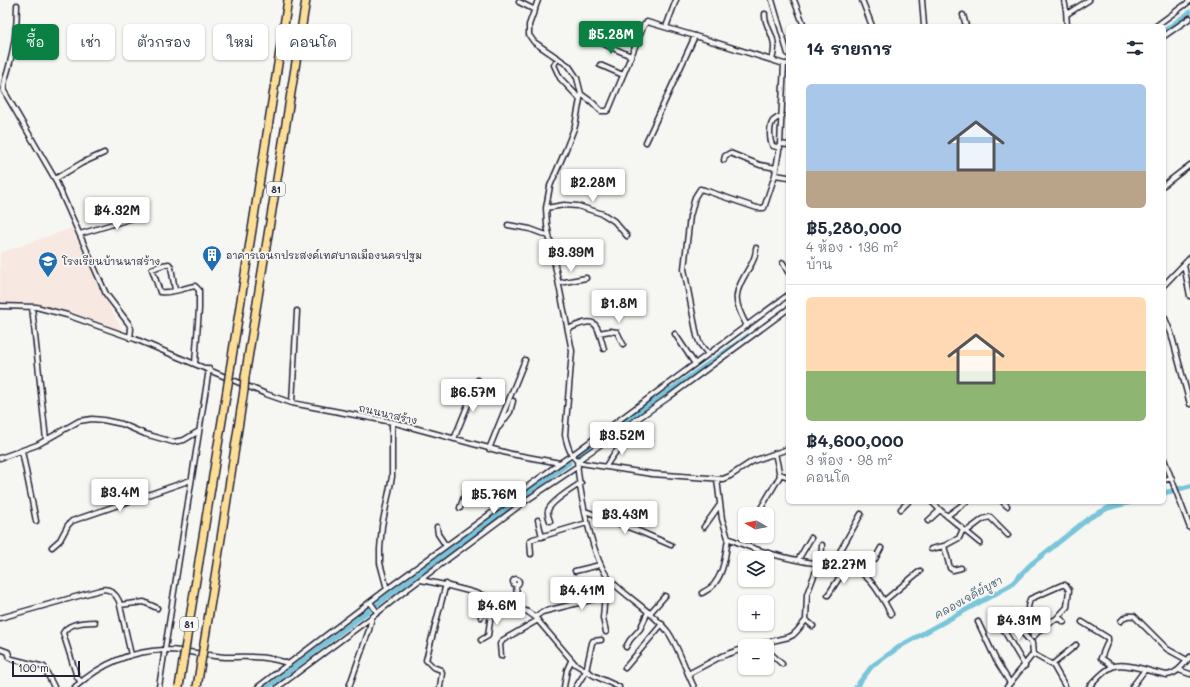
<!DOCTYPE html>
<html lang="th">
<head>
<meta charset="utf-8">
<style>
  :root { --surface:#fff; --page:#f6f6f7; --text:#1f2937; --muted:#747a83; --line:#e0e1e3; --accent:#0b8043 }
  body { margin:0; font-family:Mali,"Playpen Sans Thai",sans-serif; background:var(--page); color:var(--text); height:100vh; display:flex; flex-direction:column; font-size:15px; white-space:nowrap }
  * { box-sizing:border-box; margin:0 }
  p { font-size:13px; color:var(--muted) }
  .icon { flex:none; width:22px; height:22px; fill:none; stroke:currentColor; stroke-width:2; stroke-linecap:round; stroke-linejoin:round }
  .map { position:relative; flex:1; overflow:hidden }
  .drawer { position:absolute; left:786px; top:24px; width:380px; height:480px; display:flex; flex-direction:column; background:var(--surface); border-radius:6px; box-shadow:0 1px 3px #0004 }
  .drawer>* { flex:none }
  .banner { position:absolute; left:12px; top:24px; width:380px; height:36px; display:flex; gap:8px }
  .needle { width:26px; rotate:279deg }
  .buttons { position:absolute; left:738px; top:507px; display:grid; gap:8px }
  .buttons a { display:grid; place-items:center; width:36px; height:36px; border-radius:6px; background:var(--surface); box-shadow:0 1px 3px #0004; font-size:20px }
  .scale { position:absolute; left:12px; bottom:10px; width:68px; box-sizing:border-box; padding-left:4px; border:2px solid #22223b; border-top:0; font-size:11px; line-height:14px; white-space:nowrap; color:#22223b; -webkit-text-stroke:3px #f6f6f2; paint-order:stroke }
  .price { position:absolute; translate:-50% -34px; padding:0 9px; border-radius:4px; background:#fff; color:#222; font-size:13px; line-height:26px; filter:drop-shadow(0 1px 2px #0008) }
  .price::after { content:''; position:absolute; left:50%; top:24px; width:12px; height:9px; margin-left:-6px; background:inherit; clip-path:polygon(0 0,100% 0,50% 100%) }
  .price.active { background:var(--accent); color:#fff }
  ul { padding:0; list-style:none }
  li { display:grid; align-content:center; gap:8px; height:212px; padding:0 20px }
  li+li { border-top:1px solid var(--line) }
  li span { display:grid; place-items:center; height:124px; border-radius:6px; color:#555 }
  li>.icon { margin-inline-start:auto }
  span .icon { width:72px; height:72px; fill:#fffc; stroke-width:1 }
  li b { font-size:17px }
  h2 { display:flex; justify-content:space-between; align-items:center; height:48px; padding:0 20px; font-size:17px }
  .tag { padding:0 14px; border-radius:6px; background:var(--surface); box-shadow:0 1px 3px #0004; font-size:14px; line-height:36px }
  .tag.active { background:var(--accent); color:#fff }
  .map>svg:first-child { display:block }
  .built { fill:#f7e9e2 }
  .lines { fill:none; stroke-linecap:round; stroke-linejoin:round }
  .canal { stroke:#7ac5d9; stroke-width:5 }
  .minor-casing { stroke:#22223b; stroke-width:7 }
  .motorway-casing { stroke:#22223b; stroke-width:10 }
  .minor { stroke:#f6f6f2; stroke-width:4 }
  .motorway { stroke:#fcde96; stroke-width:7 }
  .motorway-bridge-casing { stroke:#22223b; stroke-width:10; stroke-linecap:butt }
  .motorway-bridge { stroke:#fcde96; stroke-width:7 }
  .labels { text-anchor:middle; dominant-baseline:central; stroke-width:3.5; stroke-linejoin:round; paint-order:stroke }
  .shield { fill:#f6f6f2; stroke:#626272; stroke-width:1 }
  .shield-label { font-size:9px; font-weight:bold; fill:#22223b }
  .poi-label { font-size:10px; fill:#22223b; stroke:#f6f6f2; text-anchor:start }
  .street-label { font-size:10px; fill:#22223b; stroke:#f6f6f2 }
  .water-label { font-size:11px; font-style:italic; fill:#415b72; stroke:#f6f6f2 }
</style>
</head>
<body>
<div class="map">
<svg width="1190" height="687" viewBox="0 0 1190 687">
  <rect width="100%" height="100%" fill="#f6f6f2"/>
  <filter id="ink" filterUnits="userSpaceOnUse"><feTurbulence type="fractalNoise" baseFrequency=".025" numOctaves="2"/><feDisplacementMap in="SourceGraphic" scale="8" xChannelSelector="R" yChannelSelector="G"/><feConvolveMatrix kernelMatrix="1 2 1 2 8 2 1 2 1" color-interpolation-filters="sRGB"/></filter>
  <g filter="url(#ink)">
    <path class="built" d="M72 228 108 304 120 325 123 334 46 307 0 304V253Z"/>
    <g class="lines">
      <path class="canal" d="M1164 31 1190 12
        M578 455 626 421 748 336
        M1164 493 1190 486
        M268 687 392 593 569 463
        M856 687 872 666 902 645 1011 585 1030 565 1089 518 1108 508 1131 502"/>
      <defs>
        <path id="minor" d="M538 0 529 25V35L534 42 569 66 577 78 581 94 575 126 566 149 550 186 546 208 547 225 572 351 565 435C567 445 571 459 581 463L652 474 723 479 730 476 753 461 788 449
          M772 0 788 54
          M794 0 804 26
          M862 0 872 26
          M922 0 924 26
          M1064 0 1066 10 1067 26
          M519 2 535 10
          M17 5C17 25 14 50 8 70 6 77 3 83 4 91L55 179 106 294 129 324 131 329 130 338
          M765 14C764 23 771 31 773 40 775 46 774 53 772 60
          M1067 14 1089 0
          M963 15 966 26
          M1156 26 1190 1
          M666 27 676 0
          M1164 36 1190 18
          M597 41 631 56
          M558 58 554 65 560 78 580 99
          M600 65 623 75
          M581 94 592 102 601 111H607L609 109 644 25 647 22 695 36 784 64H788
          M646 142 695 36
          M780 144 788 145
          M780 148 773 146C769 141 769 126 773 121 775 119 779 117 782 116
          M724 160 725 156 730 153 760 165 776 168
          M775 175 788 177
          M55 179 82 163 104 153
          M1164 185 1190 165
          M546 208 564 205 578 206 603 214 614 221 627 236
          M691 213 695 197 700 189 704 190 757 208H764L775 175 780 144 784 64
          M690 216 684 269 697 336 700 344 708 354
          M508 225 530 229 549 236
          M80 234 133 218 136 216 138 210
          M783 263 788 272
          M1184 265 1190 296
          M559 283 586 278
          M1164 285 1190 258
          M175 290 171 267 169 264 163 265 152 269 160 292C171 294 183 288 195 286L199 290V309L195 363
          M0 306 36 307 67 315 135 339 266 394 292 403 392 422 511 454 560 463
          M32 307 46 440
          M1164 316 1171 333 1190 404
          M747 326C732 299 734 294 749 268 753 262 756 256 756 248
          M568 329C597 316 596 321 604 349
          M599 333 610 331 617 332 623 344
          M675 334 695 364
          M292 403 297 311
          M499 427 510 412 513 401
          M454 439 478 380
          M489 449 525 360
          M22 451 36 521
          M0 458 37 445 79 421 92 419 103 420 122 424 145 434 173 442 184 440 199 431
          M1164 459 1190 528
          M606 466C616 450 618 445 638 444
          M780 474 788 477
          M717 479 722 519 728 538C753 550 780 557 807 562 818 564 830 563 841 564 867 568 880 593 891 614
          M1164 480 1172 478
          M932 502 940 510 980 543
          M1003 502 1007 506
          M460 508 466 491 471 485 480 486 484 488 485 497 495 510
          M901 509 908 502
          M585 511 641 532 671 545
          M760 514 761 508 780 476 775 453
          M947 516 966 502
          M538 520 542 537
          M550 521C549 518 547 514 548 511 549 503 573 488 581 483
          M928 521 940 510
          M437 527 438 534 446 546
          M704 527 719 506
          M967 531 983 519 990 517 1008 535
          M52 547 60 540 68 525 72 521 191 480
          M931 549 944 546
          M531 554 530 541 533 539 587 523
          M798 560 811 538
          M821 563 822 545
          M833 564 861 514
          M961 568 953 570 950 568 944 546 959 538 963 529
          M575 571 600 565
          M859 572 875 559 881 548
          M513 582a3 3 0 1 1 6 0a3 3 0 1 1-6 0Z
          M421 580C458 587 494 597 528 612L535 617 575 664 595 676 619 687
          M516 585 518 608
          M387 589 380 563V549L382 526 392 477V422
          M605 593 603 618 606 632
          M702 593C707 590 712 588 715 583 724 572 726 552 728 538
          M828 595 847 566
          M884 601 920 571
          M370 602 377 612
          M120 605 144 602 157 608
          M650 613 665 596
          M481 617 487 608 492 605
          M535 617 542 612 598 598 603 595 612 582
          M0 618 100 590C109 587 115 593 119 601L131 655
          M806 620 813 626
          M1121 621C1125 616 1128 615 1134 616L1167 649 1187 660
          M978 622 996 660 1010 683
          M1082 622 1108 638V641L1101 658 1113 666
          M1000 624 1025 666
          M1033 637 1028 607 1030 599 1062 585H1065L1069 590 1067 607 1056 619
          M1033 637C1040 630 1050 618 1061 619L1064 622
          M481 640 488 636 493 598
          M751 646 789 637 793 635 797 631 806 620 807 594 819 563
          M626 647 630 640 640 629 648 612
          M0 649 8 652 10 658 12 659 44 667 54 687
          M767 650 782 664
          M1033 654 1053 665 1065 686
          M501 656 500 644 503 640 538 620
          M1053 664 1076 645
          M625 668 662 624
          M1179 670 1190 674
          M688 674 722 656 745 648
          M81 682 77 677 63 633C68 623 85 622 95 622
          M75 687C100 665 130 651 164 650 184 649 205 656 225 657 248 657 266 655 289 664
          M159 687 209 369
          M258 687 387 589 560 463 572 455 788 295
          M278 687 372 617
          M349 687 369 630 372 617 405 591 527 500 578 466
          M440 687 442 673 441 670 433 667 426 660 446 584
          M564 687 567 670 571 661
          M576 687 586 671 592 643 593 641 601 640
          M694 687C686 671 678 646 668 632 652 611 629 599 611 581 592 562 579 488 577 461L669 397 788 309
          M1007 687 1033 654 1032 643 1019 629 1012 613
          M1089 687C1096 680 1103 671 1112 667 1124 661 1153 673 1167 675 1177 674 1183 665 1190 657
          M1132 687 1144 671"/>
        <path id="motorway" d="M230 370 288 0
          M245 377 306 0
          M199 561 228 384
          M217 564 244 390"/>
      </defs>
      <use href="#minor" class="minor-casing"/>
      <use href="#motorway" class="motorway-casing"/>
      <use href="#minor" class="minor"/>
      <use href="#motorway" class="motorway"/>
      <defs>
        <path id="motorway-bridge" d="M228 384 230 370
          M244 390 245 377
          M179 687 199 561
          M197 687 217 564"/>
      </defs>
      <use href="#motorway-bridge" class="motorway-bridge-casing"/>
      <use href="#motorway-bridge" class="motorway-bridge"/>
    </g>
  </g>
  <defs>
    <symbol id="building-pin" viewBox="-11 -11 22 30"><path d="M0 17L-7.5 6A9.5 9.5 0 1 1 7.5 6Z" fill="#1f6fb2" stroke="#f6f6f2"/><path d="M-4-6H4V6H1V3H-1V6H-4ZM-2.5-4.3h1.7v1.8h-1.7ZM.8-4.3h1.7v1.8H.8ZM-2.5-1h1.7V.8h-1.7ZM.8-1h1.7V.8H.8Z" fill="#fff"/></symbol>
    <symbol id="school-pin" viewBox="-11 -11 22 30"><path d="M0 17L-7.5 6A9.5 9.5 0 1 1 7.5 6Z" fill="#1f6fb2" stroke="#f6f6f2"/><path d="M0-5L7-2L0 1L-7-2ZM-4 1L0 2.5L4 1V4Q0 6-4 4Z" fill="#fff"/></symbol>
  </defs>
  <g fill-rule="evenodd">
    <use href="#building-pin" x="201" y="244" width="22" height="30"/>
    <use href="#school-pin" x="37" y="250" width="22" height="30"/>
  </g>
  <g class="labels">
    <g class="shield">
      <rect x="267" y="182" width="18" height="14" rx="3"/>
      <rect x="180" y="617" width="18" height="14" rx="3"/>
    </g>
    <g class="shield-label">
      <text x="276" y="189">81</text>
      <text x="189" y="624">81</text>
    </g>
    <g class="poi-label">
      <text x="226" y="255">อาคารเอนกประสงค์เทศบาลเมืองนครปฐม</text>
      <text x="62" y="261">โรงเรียนบ้านนาสร้าง</text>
    </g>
    <g class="street-label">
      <text transform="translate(388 414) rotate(13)">ถนนนาสร้าง</text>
    </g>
    <g class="water-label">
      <text transform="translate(968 597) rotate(-29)">คลองเจดีย์บูชา</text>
    </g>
  </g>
</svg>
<div class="buttons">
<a><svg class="needle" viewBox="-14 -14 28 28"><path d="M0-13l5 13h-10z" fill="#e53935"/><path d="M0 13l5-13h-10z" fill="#747a83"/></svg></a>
<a><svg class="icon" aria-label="layers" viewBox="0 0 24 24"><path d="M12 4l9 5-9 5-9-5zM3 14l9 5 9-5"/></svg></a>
<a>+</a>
<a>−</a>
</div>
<div class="scale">100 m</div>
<b class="price active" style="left:611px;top:55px">฿5.28M</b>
<b class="price" style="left:593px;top:203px">฿2.28M</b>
<b class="price" style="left:117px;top:231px">฿4.32M</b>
<b class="price" style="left:571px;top:273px">฿3.39M</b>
<b class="price" style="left:619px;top:324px">฿1.8M</b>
<b class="price" style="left:473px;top:413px">฿6.57M</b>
<b class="price" style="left:622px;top:456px">฿3.52M</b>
<b class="price" style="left:120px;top:513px">฿3.4M</b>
<b class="price" style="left:494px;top:515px">฿5.76M</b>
<b class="price" style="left:625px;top:535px">฿3.43M</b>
<b class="price" style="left:844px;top:585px">฿2.27M</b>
<b class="price" style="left:582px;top:611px">฿4.41M</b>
<b class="price" style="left:497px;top:626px">฿4.6M</b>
<b class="price" style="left:1019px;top:641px">฿4.31M</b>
<div class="banner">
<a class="tag active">ซื้อ</a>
<a class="tag">เช่า</a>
<a class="tag">ตัวกรอง</a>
<a class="tag">ใหม่</a>
<a class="tag">คอนโด</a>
</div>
<section class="drawer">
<h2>14 รายการ<svg class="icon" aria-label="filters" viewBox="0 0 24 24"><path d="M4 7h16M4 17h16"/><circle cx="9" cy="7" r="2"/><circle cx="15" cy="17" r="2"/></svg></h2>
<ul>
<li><span style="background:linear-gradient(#a9c7e8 70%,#b9a48a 0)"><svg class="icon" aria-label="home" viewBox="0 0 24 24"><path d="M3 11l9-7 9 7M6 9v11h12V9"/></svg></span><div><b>฿5,280,000</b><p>4 ห้อง · 136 m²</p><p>บ้าน</p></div></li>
<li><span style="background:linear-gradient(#ffd9b3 60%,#8fb573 0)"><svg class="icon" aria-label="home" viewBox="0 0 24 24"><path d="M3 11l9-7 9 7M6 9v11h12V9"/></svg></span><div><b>฿4,600,000</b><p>3 ห้อง · 98 m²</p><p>คอนโด</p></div></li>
</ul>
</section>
</div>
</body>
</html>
